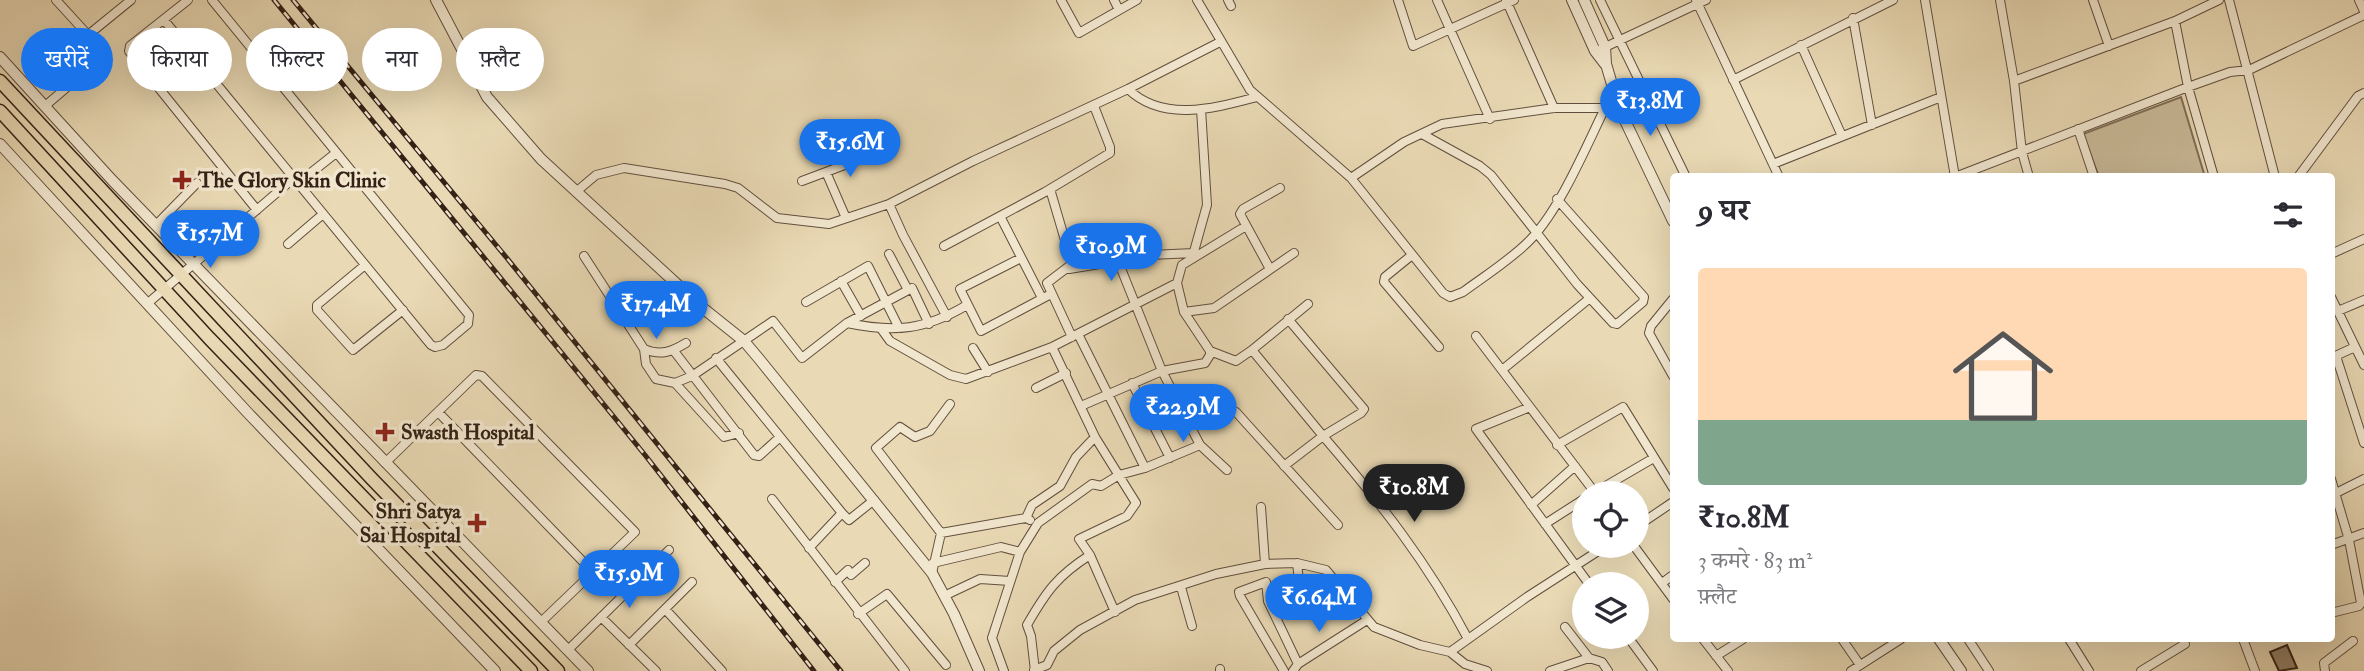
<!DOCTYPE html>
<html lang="hi">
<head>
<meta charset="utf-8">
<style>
  :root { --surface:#fff; --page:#f2f2f3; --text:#2b2b33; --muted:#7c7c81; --line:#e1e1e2; --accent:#1a73e8 }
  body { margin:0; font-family:"IM FELL Double Pica","Noto Serif Devanagari",serif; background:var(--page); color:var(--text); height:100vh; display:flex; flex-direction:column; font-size:26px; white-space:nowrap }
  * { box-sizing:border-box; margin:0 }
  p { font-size:23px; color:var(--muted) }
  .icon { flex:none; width:38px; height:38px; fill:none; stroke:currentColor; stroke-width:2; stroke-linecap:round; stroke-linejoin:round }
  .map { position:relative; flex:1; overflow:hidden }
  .sheet { position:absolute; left:1670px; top:173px; width:665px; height:469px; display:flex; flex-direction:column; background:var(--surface); border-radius:7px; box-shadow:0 7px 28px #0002 }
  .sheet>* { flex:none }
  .top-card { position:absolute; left:21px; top:28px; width:665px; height:63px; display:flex; gap:14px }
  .controls { position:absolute; left:1572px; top:481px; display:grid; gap:14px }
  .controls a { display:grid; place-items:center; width:77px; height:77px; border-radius:50%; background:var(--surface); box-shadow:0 7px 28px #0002; font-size:35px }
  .price { position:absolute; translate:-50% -60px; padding:0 16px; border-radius:24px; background:var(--accent); color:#fff; font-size:23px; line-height:46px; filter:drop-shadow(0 2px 4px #0008) }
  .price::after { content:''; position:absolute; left:50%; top:42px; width:21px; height:16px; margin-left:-10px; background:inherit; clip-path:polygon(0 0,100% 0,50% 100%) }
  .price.current { background:#222; color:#fff }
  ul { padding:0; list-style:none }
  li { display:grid; align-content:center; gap:14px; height:371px; padding:0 28px }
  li+li { border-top:2px solid var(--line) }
  li span { display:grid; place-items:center; height:217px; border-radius:7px; color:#555 }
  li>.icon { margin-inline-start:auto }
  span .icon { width:126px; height:126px; fill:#fffc; stroke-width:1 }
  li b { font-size:30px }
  h2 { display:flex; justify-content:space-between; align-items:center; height:84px; padding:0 28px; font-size:30px }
  .chip { padding:0 24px; border-radius:32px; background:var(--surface); box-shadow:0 7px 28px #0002; font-size:24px; line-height:63px }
  .chip.current { background:var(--accent); color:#fff }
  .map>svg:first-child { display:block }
  .green { fill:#caba99; stroke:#7f6e58; stroke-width:2 }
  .building { fill:#928168; stroke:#342116; stroke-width:2 }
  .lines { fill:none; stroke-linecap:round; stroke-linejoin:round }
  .minor-casing { stroke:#614f3e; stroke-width:10 }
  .tertiary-casing { stroke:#614f3e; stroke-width:12 }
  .primary-casing { stroke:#342116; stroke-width:15 }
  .minor { stroke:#f1e6ce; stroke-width:8 }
  .tertiary { stroke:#f1e6ce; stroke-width:10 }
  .primary { stroke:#e9d9b4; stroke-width:12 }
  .rail-casing { stroke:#342116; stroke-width:5 }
  .rail { stroke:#f1e6ce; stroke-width:2.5; stroke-dasharray:8; stroke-linecap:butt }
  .poi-dot { fill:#8f2418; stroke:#f1e6ce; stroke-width:2.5 }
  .labels { text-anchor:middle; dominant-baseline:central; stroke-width:7; stroke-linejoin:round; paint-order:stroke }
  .poi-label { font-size:21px; font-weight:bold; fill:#342116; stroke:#f1e6ce; text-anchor:start }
</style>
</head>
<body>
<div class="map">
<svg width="2364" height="671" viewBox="0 0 2364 671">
  <rect width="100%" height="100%" fill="#e9d9b4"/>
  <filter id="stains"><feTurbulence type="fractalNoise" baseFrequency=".00286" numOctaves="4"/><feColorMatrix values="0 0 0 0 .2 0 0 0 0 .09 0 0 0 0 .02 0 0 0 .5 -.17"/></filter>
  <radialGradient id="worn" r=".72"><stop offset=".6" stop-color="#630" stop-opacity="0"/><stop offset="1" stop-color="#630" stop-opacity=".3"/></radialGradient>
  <path class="green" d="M2181 97 2205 177H2099L2083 134Z"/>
  <path class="building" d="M194 229 208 242 197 252 183 239Z
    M2287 645 2297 668 2279 671 2270 652Z"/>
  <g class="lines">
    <defs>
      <path id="minor" d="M188 0 130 46 129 51 257 210
        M1061 0 1079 33 1137 0
        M1114 0 1119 10
        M1197 0 1250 90 1351 178 1443 293 1450 297 1463 292C1486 275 1512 259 1531 239 1561 207 1586 147 1605 108
        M1228 0 1231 6
        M1398 0 1413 46 1514 0
        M1437 0 1490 119
        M1506 0 1554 108
        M1600 0 1686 177
        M1696 0 1779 177
        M1925 0 1955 177 2188 87 2230 72 2249 70 2364 15
        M2000 0 2014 81 2022 152 2029 177
        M2093 0 2109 46
        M2229 0 2275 177
        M2359 0 2364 11
        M1853 18 1872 125
        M164 20 431 345 435 347 443 345 468 324 469 315 212 0
        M2175 21 2188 87 2214 177
        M88 35 131 0
        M1801 45 1842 136
        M1601 49 1706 0
        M1733 80 1893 0
        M2014 81 2175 21 2219 0
        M1128 89C1163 123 1215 108 1257 97
        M45 106 86 71 97 51 88 35 56 0
        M2078 129 2094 177
        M1422 134 1480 166 1491 175 1577 284 1613 323 1617 324 1643 302 1644 297 1557 199
        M1773 164 1941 97
        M826 172 846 218
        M2298 177 2358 96 2364 93
        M1351 178 1404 142 1442 124 1554 108H1619
        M802 181 887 149
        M298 183 336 153
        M1050 189 1072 264 1047 283 1072 337
        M577 191 596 175 624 168 725 184 738 188 777 218 829 224 889 204 973 161 1128 89 1220 42
        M889 204 903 235 947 317
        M1000 216 1042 298
        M156 225 197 183
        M288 244 323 214
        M944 246 1045 192 1110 153V147L1094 106
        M1194 253 1150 255 1118 261 1162 371 1200 445 1227 470
        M889 254 908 290
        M2331 254 2364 239
        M1193 255 1207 205 1201 109
        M1412 255 1385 277 1384 282 1439 347
        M584 256 644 349 646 364 656 379 675 383 692 376 773 321 802 358 847 323 912 288 929 324
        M1021 258 960 289 981 331 1051 294
        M365 265 317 305V310L353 350 403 310
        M1069 269 1118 261
        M1270 269 1240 214 1243 209 1280 188
        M841 281 861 316
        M2331 297 2364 365
        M1673 299 1651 326 1649 333 1673 376
        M806 302 868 266 899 328
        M148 303 294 178
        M2338 311 2364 300
        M1184 312 1214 308 1294 253
        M1288 319 1364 409 1361 413 1323 436C1379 501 1428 563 1468 639
        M847 323C895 333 925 330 967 305
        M882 330 890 341 950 375 966 379 1052 347 1177 283 1182 265 1246 226
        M1078 334 1145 468
        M1476 336 1596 494
        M1052 347 1095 437 1136 503 1127 516 1079 539 1090 555 1115 612
        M973 348 988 372
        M644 349C661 356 671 352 686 343
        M1252 350 1308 304
        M674 351 754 455 759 456 780 437
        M1210 351 1236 361 1252 350 1323 436 1284 466
        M2336 356 2364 443
        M716 358 842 513
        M2331 358 2355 347
        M1502 370 1590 298
        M675 383 724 437 739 433
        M1132 383 1170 458
        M1036 388 1066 373
        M1081 406 1162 371 1205 363 1210 355V351L1184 312 1177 283
        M1530 407 1476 429 1589 584
        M438 412 593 572
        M1236 412 1338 525
        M1557 445 1623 407 1673 488
        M385 463 476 375 482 376 635 532 541 622
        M2331 479 2349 540 2361 603 2359 606 2331 613
        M1592 494 1652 459
        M2334 494 2364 479
        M772 499 905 671
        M1531 505 1575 466
        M1261 507 1265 564
        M1026 518 1032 505 1060 486 1076 457 1095 437
        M1545 524 1584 499
        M1636 527 1673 502
        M941 533 1026 518 1030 520
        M2331 545 2364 533
        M1634 546 1673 599
        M809 548 842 513 849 520 874 500
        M933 563 1001 547 1020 552
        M1297 563 1299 581 1311 598
        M932 573 941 533 876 448 900 427 915 437 930 431 950 404
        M835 582 848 570 851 575 865 563
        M1662 583 1673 575
        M1181 587 1192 626
        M944 596 980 579 1010 581
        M665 609 722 671
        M858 614 887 594 946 665
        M601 617 656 671
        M1565 627 1589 658 1602 662 1608 671
        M1628 637 1653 671
        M1703 639 1728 671
        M1842 639 1860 665
        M1968 639 1989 671
        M2069 639 2089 671
        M2243 639 2255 671
        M629 645 692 582
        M568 650 669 550
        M1450 652 1465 664 1487 671
        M1716 656 1743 639
        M1034 670 1047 665 1054 651 1080 630 1135 600 1216 574 1265 564 1297 563 1326 570 1374 627 1420 645 1450 652 1527 597 1606 546
        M1004 671 992 638 1020 552 1038 523 1092 484 1101 486 1119 475 1145 468 1200 445
        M1035 671 1031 636 1027 625C1046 592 1057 576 1090 555
        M1220 671V669
        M1284 671 1240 596 1239 592 1266 582 1268 601 1298 664
        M1293 671 1298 664 1367 620
        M1550 671 1589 658
        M1851 671 1901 639
        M2141 671 2185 644 2182 639
        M2325 671 2324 663 2353 641"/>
      <path id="tertiary" d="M436 0 487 97 541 159 704 309 744 341 760 360 932 573 954 614 979 671
        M1572 0 1595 51 1605 64
        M1584 0 1605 47 1606 64 1619 108 1673 221
        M0 57 112 180 588 671
        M0 144 248 413 495 671
        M1939 639 1961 671"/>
      <path id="primary" d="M0 81 372 479 558 671
        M0 111 209 338 531 671"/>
    </defs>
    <use href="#minor" class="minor-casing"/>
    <use href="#tertiary" class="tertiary-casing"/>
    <use href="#primary" class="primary-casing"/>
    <use href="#minor" class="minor"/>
    <use href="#tertiary" class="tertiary"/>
    <use href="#primary" class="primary"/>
    <defs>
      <path id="rail" d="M274 0 645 455 814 671
        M293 0 506 257 841 671"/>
    </defs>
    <use href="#rail" class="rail-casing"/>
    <use href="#rail" class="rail"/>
  </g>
  <g class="poi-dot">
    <path d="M178.5 169.5h7v7h7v7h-7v7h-7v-7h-7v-7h7z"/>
    <path d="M381.5 421.5h7v7h7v7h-7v7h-7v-7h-7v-7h7z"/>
    <path d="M473.5 512.5h7v7h7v7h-7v7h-7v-7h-7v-7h7z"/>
  </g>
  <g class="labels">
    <g class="poi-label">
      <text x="198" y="180">The Glory Skin Clinic</text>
      <text x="401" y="432">Swasth Hospital</text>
      <text x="461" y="511" text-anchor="end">Shri Satya<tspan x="461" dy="24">Sai Hospital</tspan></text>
    </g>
  </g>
  <rect width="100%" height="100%" filter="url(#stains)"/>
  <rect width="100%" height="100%" fill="url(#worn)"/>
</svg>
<div class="controls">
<a><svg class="icon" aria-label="locate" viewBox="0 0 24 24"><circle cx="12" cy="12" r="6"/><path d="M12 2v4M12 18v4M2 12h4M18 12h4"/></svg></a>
<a><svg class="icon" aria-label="layers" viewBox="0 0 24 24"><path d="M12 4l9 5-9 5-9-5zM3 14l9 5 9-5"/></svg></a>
</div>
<b class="price" style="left:1650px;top:138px">₹13.8M</b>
<b class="price" style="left:850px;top:179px">₹15.6M</b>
<b class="price" style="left:210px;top:270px">₹15.7M</b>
<b class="price" style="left:1111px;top:283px">₹10.9M</b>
<b class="price" style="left:656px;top:341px">₹17.4M</b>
<b class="price" style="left:1183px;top:444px">₹22.9M</b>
<b class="price current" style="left:1414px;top:524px">₹10.8M</b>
<b class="price" style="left:629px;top:610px">₹15.9M</b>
<b class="price" style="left:1319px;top:634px">₹6.64M</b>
<div class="top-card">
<a class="chip current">खरीदें</a>
<a class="chip">किराया</a>
<a class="chip">फ़िल्टर</a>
<a class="chip">नया</a>
<a class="chip">फ़्लैट</a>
</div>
<section class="sheet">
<h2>9 घर<svg class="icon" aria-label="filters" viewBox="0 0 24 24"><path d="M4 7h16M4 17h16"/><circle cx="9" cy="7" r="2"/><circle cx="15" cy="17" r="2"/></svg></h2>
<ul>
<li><span style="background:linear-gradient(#ffd9b3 70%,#7fa58c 0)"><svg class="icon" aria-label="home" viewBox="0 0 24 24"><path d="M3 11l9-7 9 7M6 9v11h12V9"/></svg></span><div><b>₹10.8M</b><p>3 कमरे · 83 m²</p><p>फ़्लैट</p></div></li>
</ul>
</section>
</div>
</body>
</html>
